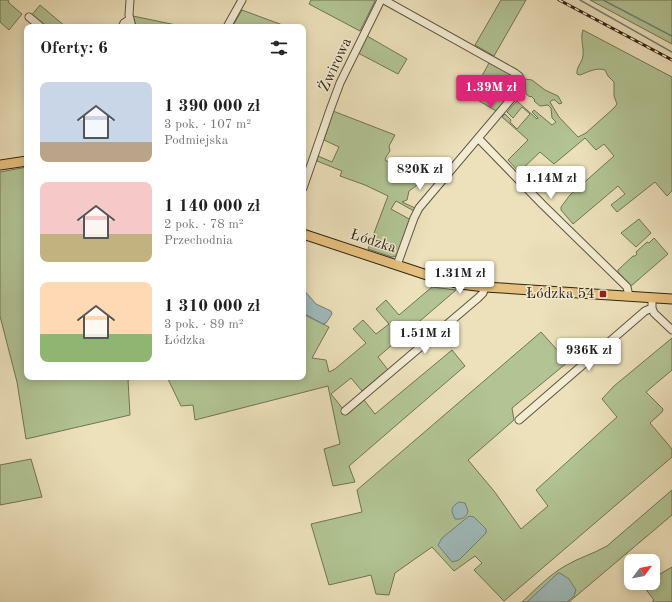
<!DOCTYPE html>
<html lang="pl">
<head>
<meta charset="utf-8">
<style>
  :root { --surface:#fff; --page:#f2f2f2; --text:#222; --muted:#767676; --accent:#db2777 }
  body { margin:0; font-family:"Old Standard TT",serif; background:var(--page); color:var(--text); height:100vh; display:flex; flex-direction:column; font-size:15px; white-space:nowrap }
  * { box-sizing:border-box; margin:0 }
  p { font-size:13px; color:var(--muted) }
  .icon { flex:none; width:22px; height:22px; fill:none; stroke:currentColor; stroke-width:2; stroke-linecap:round; stroke-linejoin:round }
  .map { position:relative; flex:1; overflow:hidden }
  .sheet { position:absolute; left:24px; top:24px; width:282px; height:356px; display:flex; flex-direction:column; background:var(--surface); border-radius:8px; box-shadow:0 2px 10px #0003 }
  .sheet>* { flex:none }
  .needle { width:26px; rotate:58deg }
  .buttons { position:absolute; left:624px; top:554px; display:grid; gap:8px }
  .buttons a { display:grid; place-items:center; width:36px; height:36px; border-radius:8px; background:var(--surface); box-shadow:0 2px 10px #0003; font-size:20px }
  .price { position:absolute; translate:-50% -34px; padding:0 9px; border-radius:4px; background:#fff; color:#222; font-size:13px; line-height:26px; filter:drop-shadow(0 1px 2px #0008) }
  .price::after { content:''; position:absolute; left:50%; top:24px; width:12px; height:9px; margin-left:-6px; background:inherit; clip-path:polygon(0 0,100% 0,50% 100%) }
  .price.active { background:var(--accent); color:#fff }
  ul { padding:0; list-style:none }
  li { display:flex; align-items:center; gap:12px; height:100px; padding:0 16px }
  li span { display:grid; place-items:center; flex:none; width:112px; height:80px; border-radius:8px; color:#555 }
  li>.icon { margin-inline-start:auto }
  span .icon { width:48px; height:48px; fill:#fffc; stroke-width:1 }
  li b { font-size:17px }
  h2 { display:flex; justify-content:space-between; align-items:center; height:48px; padding:0 16px; font-size:17px }
  .map>svg:first-child { display:block }
  .green { fill:#b2c494; stroke:#707456 }
  .water { fill:#9ebbbc; stroke:#727f7a }
  .lines { fill:none; stroke-linecap:round; stroke-linejoin:round }
  .stream { stroke:#727f7a; stroke-width:1.5 }
  .minor-casing { stroke:#5e5340; stroke-width:9 }
  .major-casing { stroke:#2f2417; stroke-width:11 }
  .minor { stroke:#f3ecd3; stroke-width:7 }
  .major { stroke:#e6c07e; stroke-width:9 }
  .rail-casing { stroke:#2f2417; stroke-width:3 }
  .rail { stroke:#f3ecd3; stroke-width:1.5; stroke-dasharray:4.5; stroke-linecap:butt }
  .poi-dot { fill:#8f2418; stroke:#f3ecd3; stroke-width:1.5 }
  .labels { text-anchor:middle; dominant-baseline:central; stroke-width:3; stroke-linejoin:round; paint-order:stroke }
  .street-label { font-size:15px; fill:#2f2417; stroke:#f3ecd3 }
  .poi-label { font-size:15px; fill:#2f2417; stroke:#f3ecd3; text-anchor:end }
</style>
</head>
<body>
<div class="map">
<svg width="672" height="602" viewBox="0 0 672 602">
  <rect width="100%" height="100%" fill="#ece1bb"/>
  <filter id="stains"><feTurbulence type="fractalNoise" baseFrequency=".005" numOctaves="4"/><feColorMatrix values="0 0 0 0 .2 0 0 0 0 .09 0 0 0 0 .02 0 0 0 .5 -.17"/></filter>
  <radialGradient id="worn" r=".72"><stop offset=".6" stop-color="#630" stop-opacity="0"/><stop offset="1" stop-color="#630" stop-opacity=".3"/></radialGradient>
  <path class="green" d="M0 0H8L9 3 22 14 9 30 0 22Z
    M311 0H375V1L360 31 309 4Z
    M501 0H526L494 56 475 45Z
    M590 0H672V44Z
    M40 5 66 27H44L31 16Z
    M242 10 288 27H232Z
    M133 16 176 25V27H136Z
    M583 30 672 77V191L667 196 655 182 617 212 611 205 625 194 618 186 573 224 561 210V207L570 195 614 156 604 144 596 150 585 138 554 164 540 152 519 172 508 160 528 140 502 117 505 114 511 120 510 122 517 129 530 114 522 107 513 118 507 112 517 101 537 119 538 118 532 112 534 110 552 125 556 122 552 118 551 108 548 105 540 106 534 101 535 100 531 96 530 97 526 94 525 79 532 80 545 90 558 96 562 103 559 104 555 100H552L550 102 559 117 578 137 586 133 614 108 617 104 614 96V82L608 76 605 70C597 67 588 72 580 75L577 74C576 67 582 63 583 56 584 47 580 38 583 30Z
    M367 36 407 59 398 74 358 53Z
    M489 63 515 76 517 87 496 111 471 96Z
    M333 111 395 135 389 146 390 151 386 157 385 160 410 175 419 177 421 180 420 183 409 191 407 200 402 202 415 208 414 211 396 201 391 209 411 220 396 256 392 257 368 249 388 196 365 185 340 176 342 171 317 161 318 156 332 162 339 147 324 140Z
    M27 167V377H141L128 380 130 415 26 439 17 382 0 316V172Z
    M639 219 651 233 636 247 621 233Z
    M654 238 668 254 631 286 618 272V270L633 256H635L637 254 636 252 647 242 649 243Z
    M432 287 456 290 378 357 388 370 362 391 351 378 331 394 347 414 364 400 375 414 452 350 465 366 349 466 355 482 333 486 324 449 340 444 328 386 195 420 193 405 181 406 167 377H303V314L329 327 312 358 326 360 329 372 335 369 366 343 353 329 363 320 376 334 389 324 376 309 386 300 399 315Z
    M541 332 568 362 512 408 514 420 468 460 494 491 521 529 548 506 536 490 617 417 602 399 614 386 672 338V370L646 392 663 409 662 412 650 423 672 449V457L504 601 474 570 482 563 475 556 454 571 432 547 395 573 389 595 376 594 371 575 329 585 311 524 362 512 357 490Z
    M31 459 42 497 0 505V465Z
    M672 490V515L569 602H522C535 590 549 575 565 566 578 558 593 554 607 546Z
    M653 566 660 574 672 567V602H652L654 600 641 583H653Z"/>
  <path class="water" d="M303 289 316 304 331 311 332 314 326 323 323 324 303 313Z
    M459 502 465 503 468 511C467 517 462 520 455 519 451 511 450 507 459 502Z
    M469 516 474 517 486 529V533L459 560 452 562 438 545 442 538Z
    M558 573H560L569 579 576 590 574 596 567 602H527Z"/>
  <g class="lines">
    <path class="stream" d="M580 0 672 52
      M603 0 672 36"/>
    <defs>
      <path id="minor" d="M130 0 129 15 132 27
        M384 0 515 73 519 76 521 83 517 92 419 208 414 218 397 265
        M29 17 41 27
        M122 27 124 23 130 19
        M227 27 242 0
        M478 138 543 205 627 287 629 296
        M303 188 330 110 340 83 381 0
        M652 298V308L654 313 672 330
        M345 411 478 298 483 293 485 287
        M519 420 645 311 652 308"/>
      <path id="major" d="M0 165 27 161
        M303 234 430 276 460 284 485 287 672 299"/>
    </defs>
    <use href="#minor" class="minor-casing"/>
    <use href="#major" class="major-casing"/>
    <use href="#minor" class="minor"/>
    <use href="#major" class="major"/>
    <defs>
      <path id="rail" d="M559 0 672 60"/>
    </defs>
    <use href="#rail" class="rail-casing"/>
    <use href="#rail" class="rail"/>
  </g>
  <rect class="poi-dot" x="599" y="290" width="8" height="8" rx="2"/>
  <g class="labels">
    <g class="street-label">
      <text transform="translate(336 65) rotate(-65)">Żwirowa</text>
      <text transform="translate(373 242) rotate(18)">Łódzka</text>
    </g>
    <g class="poi-label">
      <text x="595" y="294">Łódzka 54</text>
    </g>
  </g>
  <rect width="100%" height="100%" filter="url(#stains)"/>
  <rect width="100%" height="100%" fill="url(#worn)"/>
</svg>
<div class="buttons">
<a><svg class="needle" viewBox="-14 -14 28 28"><path d="M0-13l5 13h-10z" fill="#e53935"/><path d="M0 13l5-13h-10z" fill="#767676"/></svg></a>
</div>
<b class="price active" style="left:491px;top:109px">1.39M zł</b>
<b class="price" style="left:420px;top:191px">820K zł</b>
<b class="price" style="left:551px;top:200px">1.14M zł</b>
<b class="price" style="left:460px;top:295px">1.31M zł</b>
<b class="price" style="left:425px;top:355px">1.51M zł</b>
<b class="price" style="left:589px;top:372px">936K zł</b>
<section class="sheet">
<h2>Oferty: 6<svg class="icon" aria-label="filters" viewBox="0 0 24 24"><path d="M4 7h16M4 17h16"/><circle cx="9" cy="7" r="2"/><circle cx="15" cy="17" r="2"/></svg></h2>
<ul>
<li><span style="background:linear-gradient(#c9d6e8 75%,#b9a48a 0)"><svg class="icon" aria-label="home" viewBox="0 0 24 24"><path d="M3 11l9-7 9 7M6 9v11h12V9"/></svg></span><div><b>1 390 000 zł</b><p>3 pok. · 107 m²</p><p>Podmiejska</p></div></li>
<li><span style="background:linear-gradient(#f6c9c9 65%,#c2b280 0)"><svg class="icon" aria-label="home" viewBox="0 0 24 24"><path d="M3 11l9-7 9 7M6 9v11h12V9"/></svg></span><div><b>1 140 000 zł</b><p>2 pok. · 78 m²</p><p>Przechodnia</p></div></li>
<li><span style="background:linear-gradient(#ffd9b3 65%,#8fb573 0)"><svg class="icon" aria-label="home" viewBox="0 0 24 24"><path d="M3 11l9-7 9 7M6 9v11h12V9"/></svg></span><div><b>1 310 000 zł</b><p>3 pok. · 89 m²</p><p>Łódzka</p></div></li>
</ul>
</section>
</div>
</body>
</html>
